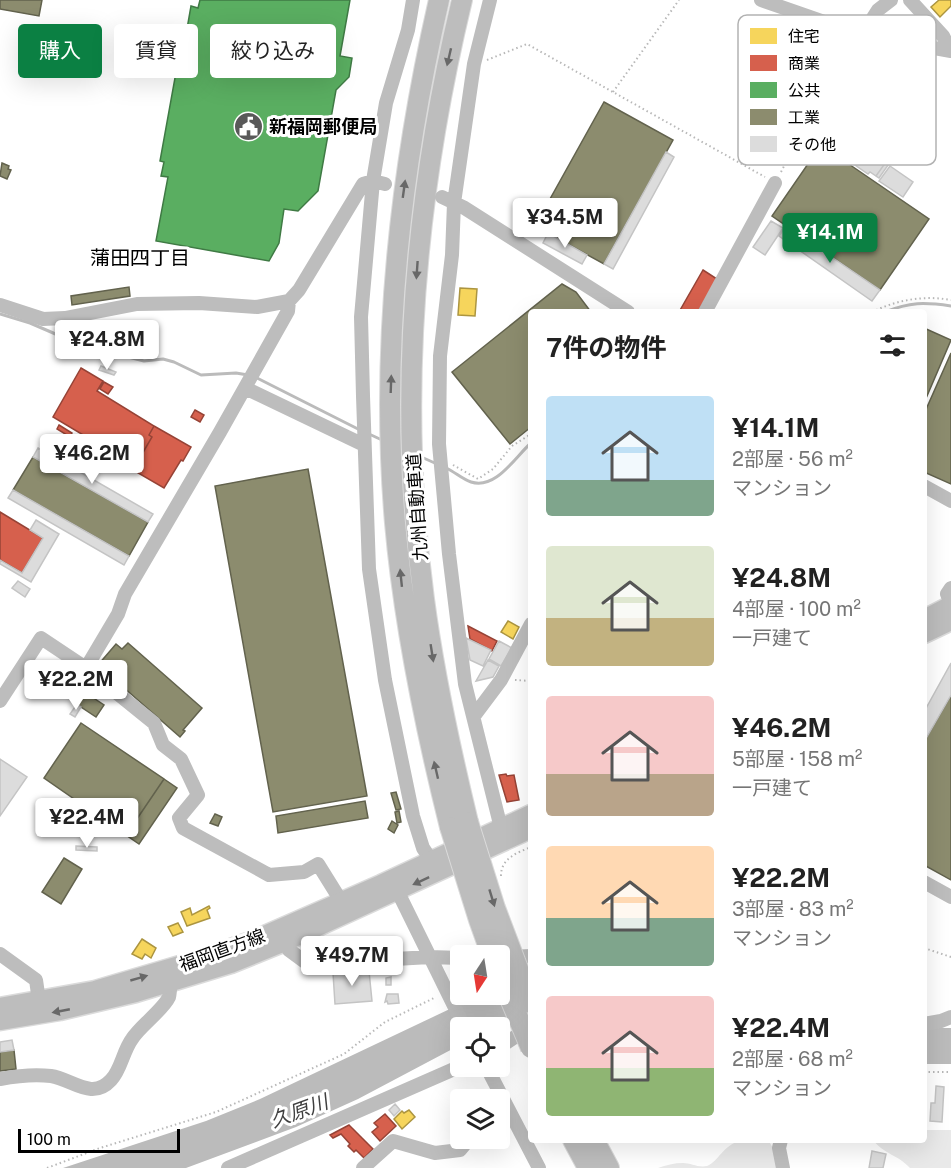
<!DOCTYPE html>
<html lang="ja">
<head>
<meta charset="utf-8">
<style>
  :root { --surface:#fff; --page:#f6f6f6; --text:#222; --muted:#767676; --accent:#0b8043 }
  body { margin:0; font-family:"Public Sans","Noto Sans JP",sans-serif; background:var(--page); color:var(--text); height:100vh; display:flex; flex-direction:column; font-size:22px; white-space:nowrap }
  * { box-sizing:border-box; margin:0 }
  p { font-size:20px; color:var(--muted) }
  .icon { flex:none; width:33px; height:33px; fill:none; stroke:currentColor; stroke-width:2; stroke-linecap:round; stroke-linejoin:round }
  .map { position:relative; flex:1; overflow:hidden }
  .panel { position:absolute; left:528px; top:309px; width:399px; height:834px; display:flex; flex-direction:column; background:var(--surface); border-radius:6px; box-shadow:0 6px 24px #0002 }
  .panel>* { flex:none }
  .hud { position:absolute; left:18px; top:24px; width:420px; height:54px; display:flex; gap:12px }
  .needle { width:39px; rotate:192deg }
  .fabs { position:absolute; left:450px; top:945px; display:grid; gap:12px }
  .fabs a { display:grid; place-items:center; width:60px; height:60px; border-radius:6px; background:var(--surface); box-shadow:0 6px 24px #0002; font-size:30px }
  .scale { position:absolute; left:18px; bottom:15px; width:162px; box-sizing:border-box; padding-left:6px; border:3px solid #000; border-top:0; font-size:16px; line-height:21px; white-space:nowrap; color:#000; -webkit-text-stroke:4px #fff; paint-order:stroke }
  .price { position:absolute; translate:-50% -51px; padding:0 14px; border-radius:6px; background:#fff; color:#222; font-size:20px; line-height:39px; filter:drop-shadow(0 2px 3px #0008) }
  .price::after { content:''; position:absolute; left:50%; top:36px; width:18px; height:14px; margin-left:-9px; background:inherit; clip-path:polygon(0 0,100% 0,50% 100%) }
  .price.current { background:var(--accent); color:#fff }
  ul { padding:0; list-style:none }
  li { display:flex; align-items:center; gap:18px; height:150px; padding:0 18px }
  li span { display:grid; place-items:center; flex:none; width:168px; height:120px; border-radius:6px; color:#555 }
  li>.icon { margin-inline-start:auto }
  span .icon { width:72px; height:72px; fill:#fffc; stroke-width:1 }
  li b { font-size:26px }
  h2 { display:flex; justify-content:space-between; align-items:center; height:72px; padding:0 18px; font-size:26px }
  .chip { padding:0 21px; border-radius:6px; background:var(--surface); box-shadow:0 6px 24px #0002; font-size:21px; line-height:54px }
  .chip.current { background:var(--accent); color:#fff }
  .map>svg:first-child { display:block }
  .green { fill:#e9e9e9 }
  .water { fill:#bbb }
  .homes { fill:#f6d55c; stroke:#ac9540; stroke-width:1.5 }
  .shops { fill:#d6604d; stroke:#964336; stroke-width:1.5 }
  .public { fill:#5aae61; stroke:#3f7a44; stroke-width:1.5 }
  .industry { fill:#8c8c6e; stroke:#62624d; stroke-width:1.5 }
  .lines { fill:none; stroke-linecap:round; stroke-linejoin:round }
  .stream { stroke:#bbb; stroke-width:3 }
  .building { fill:#dcdcdc; stroke:#c4c4c4; stroke-width:1.5 }
  .major-casing { stroke:#dbdbdb; stroke-width:21 }
  .highway-casing { stroke:#dbdbdb; stroke-width:22 }
  .path { stroke:#b8b8b8; stroke-width:2; stroke-dasharray:1.5 3; stroke-linecap:butt }
  .minor { stroke:#bdbdbd; stroke-width:14 }
  .major { stroke:#bdbdbd; stroke-width:18 }
  .highway { stroke:#bdbdbd; stroke-width:20 }
  .highway-bridge-casing { stroke:#dbdbdb; stroke-width:22; stroke-linecap:butt }
  .highway-bridge { stroke:#bdbdbd; stroke-width:20 }
  .oneway { fill:#686868 }
  .labels { text-anchor:middle; dominant-baseline:central; stroke-width:6; stroke-linejoin:round; paint-order:stroke }
  .poi-label { font-size:18px; font-weight:bold; fill:#000; stroke:#fff; text-anchor:start }
  .street-label { font-size:18px; fill:#000; stroke:#fff }
  .neighbourhood-label { font-size:20px; fill:#000; stroke:#fff }
  .water-label { font-size:20px; font-style:italic; fill:#3f3f3f; stroke:#fff }
  .key { fill:#fff; stroke:#b2b2b2; stroke-width:1.5 }
  .key-label { font-size:16px; fill:#000 }
</style>
</head>
<body>
<div class="map">
<svg width="951" height="1168" viewBox="0 0 951 1168">
  <rect width="100%" height="100%" fill="#fff"/>
  <path class="green" d="M924 1130H951V1168H910C897 1154 885 1155 873 1140H924Z
    M741 1140H758L770 1143 774 1150 778 1168H658C666 1165 674 1163 683 1163 691 1163 698 1168 707 1166 719 1161 722 1146 741 1140Z"/>
  <path class="water" d="M531 977V1013L497 1027 460 1028V1045L358 1099 296 1127 186 1168H63L206 1121 260 1099 473 998 483 995 500 994Z
    M924 1028H951V1064H924Z"/>
  <path class="homes" d="M939 0H951V6L940 17 931 7Z
    M460 288 477 289 475 316 458 315Z
    M508 621 519 627 513 639 501 632Z
    M209 906 210 908 207 910 210 918 187 926 181 912 190 908 192 915Z
    M178 923 183 932 173 936 168 927Z
    M142 939 156 948 151 958 145 954 142 959 132 954Z
    M409 1110 415 1117 402 1129 394 1119 402 1111 404 1113Z"/>
  <path class="shops" d="M703 270 717 279 698 312H679Z
    M81 368 103 381 97 391 154 426 149 435 152 437 135 466 53 417Z
    M104 382 113 387 108 394 100 389Z
    M195 410 204 415 200 422 191 417Z
    M59 425 72 433 70 437 57 429Z
    M154 426 191 447 183 461 181 460 164 488 133 470 152 437 149 435Z
    M74 435 82 439 80 443 72 438Z
    M106 451 117 457 114 463 103 457Z
    M0 512 43 538 22 573 0 560Z
    M468 626 497 641 492 651 470 639Z
    M506 774 507 776 514 775 519 800 507 802 499 775Z
    M385 1114 396 1126 380 1141 372 1132 378 1127 374 1123Z
    M349 1125 373 1149 364 1158 356 1150 354 1152 348 1146 350 1144 341 1134 333 1138 330 1135Z"/>
  <path class="public" d="M200 0H350L340 56 352 58 349 77 336 90 318 191 298 211 284 209 279 243 269 261 156 241 168 177 161 176 164 162 160 161 184 28 187 29 191 6 198 8Z"/>
  <path class="industry" d="M0 0H42L39 16 0 9Z
    M604 102 673 140 604 264 535 226Z
    M821 145 929 219 880 290 772 216Z
    M2 163 9 166 8 169 11 170 7 179 0 176Z
    M562 284 576 292 591 312H531V427L510 444 452 372Z
    M129 287 130 296 72 305 71 296Z
    M924 328 951 340 924 403Z
    M951 353V484L924 472V414Z
    M33 457 148 522 129 556 13 490Z
    M308 469 367 796 273 812 215 486Z
    M128 643 202 708 183 730 185 731 180 737 98 665 116 644 122 649Z
    M83 691 104 705 96 717 75 703Z
    M951 695V880L924 865V742Z
    M81 723 164 779 126 835 44 778Z
    M164 779 177 788 139 844 126 835Z
    M396 792 401 809 396 810 391 793Z
    M365 801 368 818 278 833 276 816Z
    M399 811 401 822 397 823 395 812Z
    M215 814 222 817 218 826 210 823Z
    M392 821 398 825 394 833 388 829Z
    M64 858 82 869 61 904 42 892Z
    M14 1050 16 1069 0 1071V1052Z"/>
  <g class="lines">
    <path class="stream" d="M885 312C910 302 924 302 951 306
      M0 314 30 323 81 345 144 361 163 359 174 362 201 375 236 373 248 375
      M257 378 360 430
      M369 434 382 440
      M419 456 437 464
      M446 468C455 472 462 479 471 482 496 490 515 457 531 443"/>
  </g>
  <path class="building" d="M830 111 836 115 833 120 838 123 835 127 886 162 876 176 870 172 868 174 813 136Z
    M838 123 891 161 879 178 876 176 886 162 835 127Z
    M666 152 674 157 613 269 604 264Z
    M890 166 913 182 903 197 879 181Z
    M771 221 783 228 765 255 753 247Z
    M786 226 880 290 872 301 779 236Z
    M548 233 587 255 582 264 543 243Z
    M101 366 116 372 114 375 99 370Z
    M38 448 153 514 148 522 33 457Z
    M13 490 129 556 124 565 8 498Z
    M36 520 59 534 31 582 0 564V560L22 573 43 538 30 530Z
    M18 581 30 589 25 597 12 588Z
    M466 638 491 650 483 666 470 660Z
    M499 641 512 648 501 666 489 659Z
    M488 660 499 666 493 677 476 681Z
    M951 663V695L924 742V712Z
    M77 704 81 707 75 717 70 714Z
    M0 759 27 777 0 816Z
    M76 846 97 847V851L76 850Z
    M369 971 372 1001 335 1004 333 973Z
    M391 977V985H386V978Z
    M387 994H398L399 1003 388 1004 387 1001 385 1002Z
    M12 1040 14 1050 0 1052V1042Z
    M936 1086 944 1087 942 1122 930 1121 931 1103H935Z
    M395 1104 400 1110 394 1116 389 1110Z
    M872 1151 886 1154 883 1168H869Z"/>
  <g class="lines">
    <defs>
      <path id="major" d="M924 619 951 605
        M924 634 951 621
        M0 1007 95 990 200 959 251 941 381 884 531 814
        M0 1021 60 1011 136 993 231 964 285 942 531 829"/>
      <path id="highway" d="M439 0C400 171 380 348 395 523 404 626 425 727 450 827
        M462 0C415 195 397 399 424 599 434 674 450 748 468 822
        M573 1140 588 1168
        M594 1140 609 1168"/>
    </defs>
    <use href="#major" class="major-casing"/>
    <use href="#highway" class="highway-casing"/>
    <path class="path" d="M487 60 527 44 765 177
      M613 92 679 0
      M781 172 816 104 855 45
      M872 312C897 300 923 295 951 300
      M453 465 478 479 493 469 512 446 531 434
      M515 680 531 681
      M501 876C501 858 517 853 531 847
      M924 948 951 957
      M924 1072H951
      M47 1168 100 1148 216 1112 344 1054 385 1022 436 997"/>
    <path class="minor" d="M413 0 408 30 386 103 373 181 361 317 363 396 369 569 385 680 413 816 423 848 431 860
      M490 0 474 64 454 203 452 255 440 356 439 444 449 554 465 684 501 828
      M761 0 862 35 951 51
      M910 0 943 36 950 50
      M862 35 878 10 891 0
      M442 197 463 207 628 312
      M289 301 288 311 220 432 125 594 118 614 86 668 154 723 163 745 181 759 198 795 179 818 183 828 269 875 304 872 318 864 346 909
      M0 305 43 319 65 318 137 304 199 303 257 307 289 301 299 290 363 184 373 181 385 184
      M705 312 775 183
      M245 388 364 445
      M924 486 951 501
      M951 588 947 594 951 604
      M0 701 41 638 86 668
      M474 716 501 680 531 624
      M393 882 465 1028
      M924 882 951 897
      M285 942 289 950 308 964 430 957 460 958
      M0 954 36 980 39 1001
      M506 957 531 956
      M924 1024 941 1021 951 1017
      M500 1047 530 1027
      M486 1066 539 1168
      M0 1079C16 1076 34 1074 51 1076 72 1079 92 1101 111 1080 121 1070 123 1051 132 1039 140 1026 163 1010 169 997 170 993 170 987 171 983
      M781 1140 779 1148 783 1168
      M228 1168 461 1066
      M363 1168 393 1141 435 1153 460 1150 470 1138"/>
    <use href="#major" class="major"/>
    <use href="#highway" class="highway"/>
    <defs>
      <path id="highway-bridge" d="M468 822 495 908 531 1003
        M450 827 479 920 492 956
        M500 975 531 1048"/>
    </defs>
    <use href="#highway-bridge" class="highway-bridge-casing"/>
    <use href="#highway-bridge" class="highway-bridge"/>
  </g>
  <defs><path id="oneway-solid" d="M-6-.8H1V-3.2L6.5 0L1 3.2V.8H-6Z" transform="scale(1.5)"/></defs>
  <g class="oneway">
    <use href="#oneway-solid" transform="translate(449 57) rotate(103)"/>
    <use href="#oneway-solid" transform="translate(404 189) rotate(-82)"/>
    <use href="#oneway-solid" transform="translate(417 270) rotate(94)"/>
    <use href="#oneway-solid" transform="translate(391 384) rotate(-88)"/>
    <use href="#oneway-solid" transform="translate(401 578) rotate(-96)"/>
    <use href="#oneway-solid" transform="translate(432 653) rotate(81)"/>
    <use href="#oneway-solid" transform="translate(436 770) rotate(-103)"/>
    <use href="#oneway-solid" transform="translate(421 881) rotate(155)"/>
    <use href="#oneway-solid" transform="translate(492 898) rotate(73)"/>
    <use href="#oneway-solid" transform="translate(139 978) rotate(-16)"/>
    <use href="#oneway-solid" transform="translate(61 1011) rotate(169)"/>
  </g>
  <defs>
    <symbol id="civic-disc" viewBox="-11 -11 22 22"><circle r="9.5" fill="#595959" stroke="#fff"/><path d="M-.6-6.5H3V-4.5H.6V-3L4-1V1h2V6H-6V1h2V-1L-.6-3ZM-1.2 2.5V6h2.4V2.5Z" fill="#fff"/></symbol>
  </defs>
  <g fill-rule="evenodd">
    <use href="#civic-disc" x="232" y="110" width="33" height="33"/>
  </g>
  <g class="labels">
    <g class="poi-label">
      <text x="269" y="126">新福岡郵便局</text>
    </g>
    <g class="street-label">
      <text transform="translate(417 507) rotate(-94)">九州自動車道</text>
      <text transform="translate(222 950) rotate(-20)">福岡直方線</text>
    </g>
    <g class="neighbourhood-label">
      <text x="140" y="258">蒲田四丁目</text>
    </g>
    <g class="water-label">
      <text transform="translate(299 1111) rotate(-20)">久原川</text>
    </g>
  </g>
  <rect x="738" y="15" width="198" height="150" rx="9" class="key"/>
  <rect x="750" y="28" width="27" height="16" fill="#f6d55c"/>
  <rect x="750" y="55" width="27" height="16" fill="#d6604d"/>
  <rect x="750" y="82" width="27" height="16" fill="#5aae61"/>
  <rect x="750" y="109" width="27" height="16" fill="#8c8c6e"/>
  <rect x="750" y="136" width="27" height="16" fill="#dcdcdc"/>
  <g class="key-label">
    <text x="788" y="42">住宅</text>
    <text x="788" y="69">商業</text>
    <text x="788" y="96">公共</text>
    <text x="788" y="123">工業</text>
    <text x="788" y="150">その他</text>
  </g>
</svg>
<div class="fabs">
<a><svg class="needle" viewBox="-14 -14 28 28"><path d="M0-13l5 13h-10z" fill="#e53935"/><path d="M0 13l5-13h-10z" fill="#767676"/></svg></a>
<a><svg class="icon" aria-label="locate" viewBox="0 0 24 24"><circle cx="12" cy="12" r="6"/><path d="M12 2v4M12 18v4M2 12h4M18 12h4"/></svg></a>
<a><svg class="icon" aria-label="layers" viewBox="0 0 24 24"><path d="M12 4l9 5-9 5-9-5zM3 14l9 5 9-5"/></svg></a>
</div>
<div class="scale">100 m</div>
<b class="price" style="left:565px;top:249px">¥34.5M</b>
<b class="price current" style="left:830px;top:264px">¥14.1M</b>
<b class="price" style="left:107px;top:371px">¥24.8M</b>
<b class="price" style="left:92px;top:485px">¥46.2M</b>
<b class="price" style="left:76px;top:711px">¥22.2M</b>
<b class="price" style="left:87px;top:849px">¥22.4M</b>
<b class="price" style="left:352px;top:987px">¥49.7M</b>
<div class="hud">
<a class="chip current">購入</a>
<a class="chip">賃貸</a>
<a class="chip">絞り込み</a>
</div>
<section class="panel">
<h2>7件の物件<svg class="icon" aria-label="filters" viewBox="0 0 24 24"><path d="M4 7h16M4 17h16"/><circle cx="9" cy="7" r="2"/><circle cx="15" cy="17" r="2"/></svg></h2>
<ul>
<li><span style="background:linear-gradient(#bfe0f5 70%,#7fa58c 0)"><svg class="icon" aria-label="home" viewBox="0 0 24 24"><path d="M3 11l9-7 9 7M6 9v11h12V9"/></svg></span><div><b>¥14.1M</b><p>2部屋 · 56 m²</p><p>マンション</p></div></li>
<li><span style="background:linear-gradient(#dfe7d0 60%,#c2b280 0)"><svg class="icon" aria-label="home" viewBox="0 0 24 24"><path d="M3 11l9-7 9 7M6 9v11h12V9"/></svg></span><div><b>¥24.8M</b><p>4部屋 · 100 m²</p><p>一戸建て</p></div></li>
<li><span style="background:linear-gradient(#f6c9c9 65%,#b9a48a 0)"><svg class="icon" aria-label="home" viewBox="0 0 24 24"><path d="M3 11l9-7 9 7M6 9v11h12V9"/></svg></span><div><b>¥46.2M</b><p>5部屋 · 158 m²</p><p>一戸建て</p></div></li>
<li><span style="background:linear-gradient(#ffd9b3 60%,#7fa58c 0)"><svg class="icon" aria-label="home" viewBox="0 0 24 24"><path d="M3 11l9-7 9 7M6 9v11h12V9"/></svg></span><div><b>¥22.2M</b><p>3部屋 · 83 m²</p><p>マンション</p></div></li>
<li><span style="background:linear-gradient(#f6c9c9 60%,#8fb573 0)"><svg class="icon" aria-label="home" viewBox="0 0 24 24"><path d="M3 11l9-7 9 7M6 9v11h12V9"/></svg></span><div><b>¥22.4M</b><p>2部屋 · 68 m²</p><p>マンション</p></div></li>
</ul>
</section>
</div>
</body>
</html>
